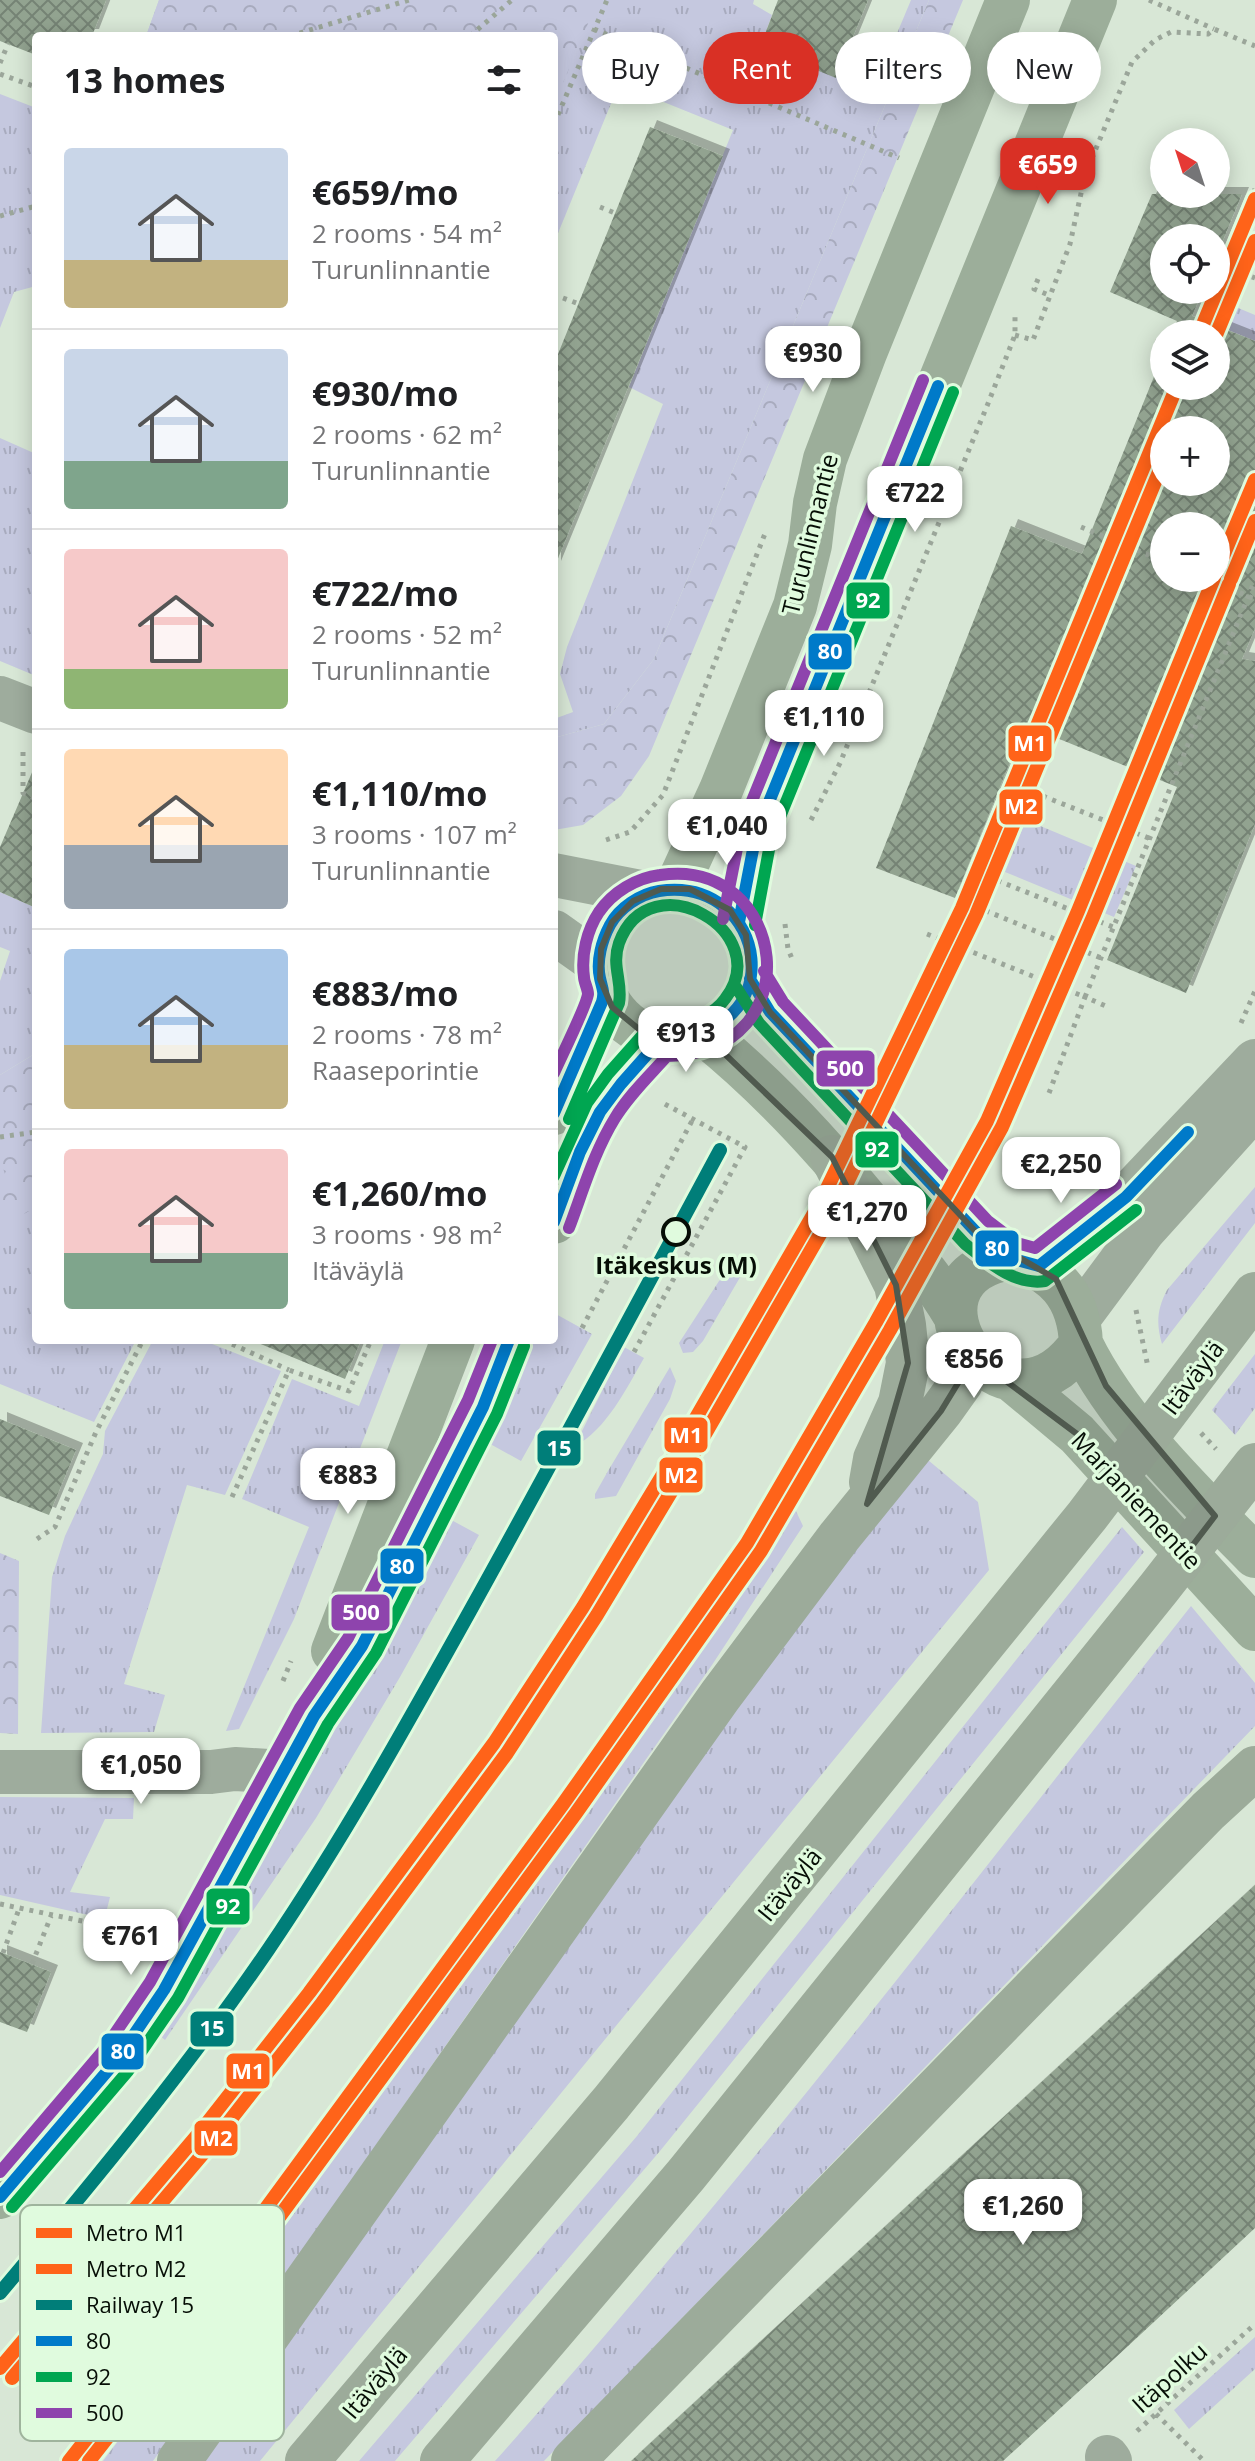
<!DOCTYPE html>
<html lang="en">
<head>
<meta charset="utf-8">
<style>
  :root { --surface:#fff; --page:#f6f6f6; --text:#202124; --muted:#757577; --line:#e0e0e0; --accent:#d93025 }
  body { margin:0; font-family:"Open Sans",sans-serif; background:var(--page); color:var(--text); height:100vh; display:flex; flex-direction:column; font-size:30px; white-space:nowrap }
  * { box-sizing:border-box; margin:0 }
  p { font-size:26px; color:var(--muted) }
  .icon { flex:none; width:44px; height:44px; fill:none; stroke:currentColor; stroke-width:2; stroke-linecap:round; stroke-linejoin:round }
  .map { position:relative; flex:1; overflow:hidden }
  .sheet { position:absolute; left:32px; top:32px; width:526px; height:1312px; display:flex; flex-direction:column; background:var(--surface); border-radius:8px; box-shadow:0 4px 20px #0003 }
  .sheet>* { flex:none }
  .hud { position:absolute; left:582px; top:32px; width:552px; height:72px; display:flex; gap:16px }
  .needle { width:52px; rotate:321deg }
  .tools { position:absolute; left:1150px; top:128px; display:grid; gap:16px }
  .tools a { display:grid; place-items:center; width:80px; height:80px; border-radius:50%; background:var(--surface); box-shadow:0 4px 20px #0003; font-size:40px }
  .price { position:absolute; translate:-50% -68px; padding:0 18px; border-radius:16px; background:#fff; color:#222; font-size:26px; line-height:52px; filter:drop-shadow(0 2px 4px #0008) }
  .price::after { content:''; position:absolute; left:50%; top:48px; width:24px; height:18px; margin-left:-12px; background:inherit; clip-path:polygon(0 0,100% 0,50% 100%) }
  .price.on { background:var(--accent); color:#fff }
  ul { padding:0; list-style:none }
  li { display:flex; align-items:center; gap:24px; height:200px; padding:0 32px }
  li+li { border-top:2px solid var(--line) }
  li span { display:grid; place-items:center; flex:none; width:224px; height:160px; border-radius:8px; color:#555 }
  li>.icon { margin-inline-start:auto }
  span .icon { width:96px; height:96px; fill:#fffc; stroke-width:1 }
  li b { font-size:34px }
  h2 { display:flex; justify-content:space-between; align-items:center; height:96px; padding:0 32px; font-size:34px }
  .chip { padding:0 28px; border-radius:36px; background:var(--surface); box-shadow:0 4px 20px #0003; font-size:28px; line-height:72px }
  .chip.on { background:var(--accent); color:#fff }
  .map>svg:first-child { display:block }
  .grass { fill:url(#grass-tufts) }
  .forest { fill:url(#forest-crowns) }
  .building { fill:url(#building-cross-hatch); fill-rule:evenodd; filter:url(#shadow) }
  .lines { fill:none; stroke-linecap:round; stroke-linejoin:round }
  .path { stroke:#9ba69a; stroke-width:5; stroke-dasharray:4 6; stroke-linecap:butt }
  .minor { stroke:#9eac9d; stroke-width:44 }
  .major { stroke:#9cae9a; stroke-width:44 }
  .highway { stroke:#9cab9a; stroke-width:44 }
  .bus-1-casing { stroke:#e0fbde; stroke-width:18 }
  .bus-2-casing { stroke:#e0fbde; stroke-width:18 }
  .bus-3-casing { stroke:#e0fbde; stroke-width:18 }
  .bus-1 { stroke:#007ac9; stroke-width:12 }
  .bus-2 { stroke:#00a651; stroke-width:12 }
  .bus-3 { stroke:#8e44ad; stroke-width:12 }
  .rail-1-casing { stroke:#e0fbde; stroke-width:20 }
  .rail-1 { stroke:#007e79; stroke-width:14 }
  .metro-1-casing { stroke:#e0fbde; stroke-width:20 }
  .metro-2-casing { stroke:#e0fbde; stroke-width:20 }
  .metro-1 { stroke:#ff6319; stroke-width:14 }
  .metro-2 { stroke:#ff6319; stroke-width:14 }
  .marked { fill:#505a4f; fill-opacity:0.2; stroke:#505a4f; stroke-width:6; stroke-linejoin:round }
  .stop-dot { fill:#e0fbde; stroke:#060e06; stroke-width:4 }
  .labels { text-anchor:middle; dominant-baseline:central; stroke-width:7; stroke-linejoin:round; paint-order:stroke }
  .street-label { font-size:24px; fill:#060e06; stroke:#e0fbde }
  .stop-label { font-size:24px; font-weight:bold; fill:#060e06; stroke:#e0fbde }
  .key { fill:#e0fbde; stroke:#9fb49d; stroke-width:2 }
  .key-label { font-size:22px; fill:#060e06 }
  .line-badge { stroke:#e0fbde; stroke-width:3 }
  .badge-label { font-size:22px; text-anchor:middle; font-weight:bold; fill:#fff }
</style>
</head>
<body>
<div class="map">
<svg width="1255" height="2461" viewBox="0 0 1255 2461">
  <defs>
    <pattern id="grass-tufts" width="24" height="20" patternUnits="userSpaceOnUse" patternTransform="scale(2)"><rect width="24" height="20" fill="#c5c8df"/><path d="M3 7l-1-3M5 7V3M7 7l1-3M15 17l-1-3M17 17v-4M19 17l1-3" fill="none" stroke="#a8abbe"/></pattern>
    <pattern id="forest-crowns" width="20" height="18" patternUnits="userSpaceOnUse" patternTransform="scale(2)"><rect width="20" height="18" fill="#c5c8df"/><path d="M2 6a3 3 0 1 1 6 0M12 15a3 3 0 1 1 6 0" fill="none" stroke="#a8abbe"/></pattern>
    <pattern id="building-cross-hatch" width="8" height="8" patternUnits="userSpaceOnUse" patternTransform="scale(2)"><rect width="8" height="8" fill="#92a390"/><path d="M0 0l8 8M0 8l8-8" fill="none" stroke="#758374"/></pattern>
    <filter id="shadow"><feDropShadow dx="7" dy="-7" stdDeviation="0" flood-color="#0004"/></filter>
  </defs>
  <rect width="100%" height="100%" fill="#d8e7d6"/>
  <path class="grass" d="M159 0H754L753 4 772 15 760 47 836 77 849 46 885 62 911 0H929L654 659 604 724 554 738V719L573 712 560 674 567 647 663 404 629 387 733 130 619 84 554 243V36H146Z
    M0 94 36 108V286L14 292 0 328Z
    M1219 300 1255 315V341L1220 327 1212 319Z
    M0 438 36 454V676L0 661Z
    M1026 820 1136 866 1114 917 1005 872Z
    M0 892 36 908V1053L0 1075V981L10 951 0 947Z
    M36 1109V1340H136L94 1422 0 1384V1129Z
    M1255 1187V1223L1162 1344C1156 1324 1157 1309 1167 1290Z
    M554 1313 592 1334 521 1461 483 1440 522 1340H554Z
    M153 1340H202L281 1371 225 1495 187 1485 124 1684 165 1695 154 1732 41 1733 52 1577 65 1536 103 1454 105 1431Z
    M385 1340H402L294 1619 239 1729 226 1731 309 1527 242 1499 292 1379 359 1406Z
    M624 1347 644 1358C626 1389 607 1429 574 1447Z
    M1255 1354V1408L1235 1435 1212 1410Z
    M670 1367 676 1381 670 1399 616 1496 595 1499V1494L608 1471Z
    M928 1460 978 1502 989 1570 260 2461H198L773 1654Z
    M794 1507 803 1526 712 1665 220 2368 153 2461H103C241 2280 377 2098 511 1914 608 1781 707 1647 794 1507Z
    M444 1516 479 1535 400 1677 316 1818 165 2040 158 2034Z
    M1122 1527 1144 1552 660 2151 395 2461H359L637 2136Z
    M1191 1606 1255 1683V1726L544 2461H495C740 2187 964 1894 1191 1606Z
    M0 1797 134 1798 133 1819H105L70 1892 110 1897 107 1909 97 1917 0 1895Z
    M1255 2337V2369L1189 2429 1174 2410Z"/>
  <path class="forest" d="M159 0H598L554 104V36H146Z
    M929 0H963L649 756 621 796 583 825 554 830V738L604 724 654 659Z
    M36 1053V1207L0 1228V1184L6 1171 0 1168V1075Z
    M740 1264 746 1267 703 1341 693 1352 683 1353 679 1343 719 1281Z
    M0 1553 19 1561 18 1734 0 1733Z"/>
  <path class="building" d="M0 0H106L92 36H36V55L0 41Z
    M778 0H868L836 78 760 47Z
    M650 127 723 156 554 568V364Z
    M1152 194H1242L1216 257V238H1164V290H1203L1192 316 1255 341V628L1242 659 1255 661V824L1186 993 1107 960 1177 787 1025 725 955 898 876 868 1011 526 1082 554 1164 352V386H1216V334H1171L1177 321 1110 292ZM1164 430H1216V482H1164ZM1164 526H1216V578H1164Z
    M36 763V908L0 892V847Z
    M251 1340H361L345 1379Z
    M0 1419 76 1450 49 1515 0 1496Z
    M1255 1885V2228L1127 2347 1003 2461H631Z
    M0 1952 51 1972 27 2032 0 2022Z"/>
  <g class="lines">
    <path class="path" d="M1149 0 1214 29
      M594 29 899 158
      M290 36 409 0
      M470 36 512 0
      M0 63 8 44
      M0 74 36 87
      M554 124 607 0
      M600 207 615 213
      M0 216 36 206
      M1224 266 1255 278
      M1038 279 1034 289 1051 296
      M1216 284 1255 189
      M563 298 579 304
      M1194 334 1213 290
      M1015 335 1033 340 1070 244 1085 175 1132 62 1155 40 1171 32 1208 34 1214 29 1255 46
      M1155 341 1164 345
      M1081 527 1158 559
      M1212 581 1255 599
      M23 752V793L36 799
      M1015 785 1151 839
      M811 820 840 763 987 406 1015 335V315
      M606 840 630 832 663 795 766 531
      M979 873 1113 927
      M967 903 1101 958
      M785 924 788 949 793 961
      M927 934 1085 997 1255 580
      M951 942 1173 386
      M1241 1023 1255 991
      M1049 1093 1085 997 1108 1007
      M0 1137 36 1132
      M1136 1310 1148 1367
      M582 1328 694 1117
      M223 1340 289 1370
      M634 1352 745 1147 661 1102
      M1201 1433 1216 1449
      M232 1497 289 1370 349 1391 371 1340
      M37 1539 55 1527 96 1432 143 1340
      M283 1681 291 1661
      M0 1904 116 1928
      M3 1953 19 1909
      M32 1964 51 1916
      M1156 2414 1204 2461
      M1137 2431 1255 2324"/>
    <path class="minor" d="M0 698 36 712
      M554 875 646 893
      M554 932 599 964
      M1039 1266 1126 1197 1255 1061
      M1078 1319 1144 1230 1255 1107
      M0 1772H211L235 1769 284 1772
      M1107 2457 1110 2461"/>
    <path class="major" d="M599 964a76 76 0 1 1 152 0a76 76 0 1 1-152 0Z
      M676 888 721 790 795 606 810 545 815 503 825 459 865 353 1008 0
      M739 922 756 834 1095 0
      M750 979 770 1012 815 1058 977 1233 1010 1258
      M705 1035C771 1088 827 1150 880 1216 906 1248 933 1278 954 1314
      M554 1113 605 994
      M554 1222 585 1141 602 1110 660 1040
      M1010 1258C1055 1269 1079 1296 1081 1344 1003 1455 885 1279 1010 1258Z
      M1081 1344C1119 1422 1194 1494 1255 1556
      M1011 1379 1077 1434 1255 1629
      M333 1651 453 1340
      M0 2197 116 2061 164 1990 314 1716 362 1646 483 1407 509 1340"/>
    <path class="highway" d="M832 1157 896 1285 904 1325 908 1363 900 1403 875 1459 871 1482
      M179 2461 720 1696 839 1537 941 1411 961 1383 974 1356
      M307 2461 611 2103 1087 1516 1255 1294
      M442 2461 686 2175 1159 1588 1255 1465
      M573 2461 1208 1811 1255 1768"/>
    <defs>
      <path id="bus-1" d="M739 922 756 834 938 386
        M750 979 770 1012 977 1233 1010 1258 1039 1266 1126 1197 1188 1132
        M554 1113 602 1002C605 992 602 988 600 978 596 961 602 940 610 925 619 908 640 894 659 891 768 875 796 1037 660 1040L621 1084 600 1112 580 1152 554 1222
        M0 2197 116 2061 164 1990 314 1716 362 1646 483 1407 509 1340"/>
      <path id="bus-2" d="M755 925 771 839 953 392
        M736 987 759 1023 965 1244C987 1261 1015 1286 1045 1281L1136 1210
        M554 1176 587 1103 608 1074 648 1029C657 1022 666 1025 677 1024 695 1022 714 1014 725 999 777 932 650 859 619 943 611 966 623 982 619 1003L569 1119
        M12 2207 128 2071 178 1998 328 1724 376 1653 497 1414 524 1346"/>
      <path id="bus-3" d="M723 919 741 828 923 380
        M764 971 783 1002 988 1221 1017 1243 1035 1248 1116 1184
        M554 1073C560 1059 587 1005 588 994 588 989 584 982 584 977 581 955 587 930 599 912 613 892 636 878 660 875 787 856 815 1053 667 1056 649 1076 629 1095 615 1118 594 1152 583 1191 569 1228
        M0 2172 103 2051 150 1982 300 1708 348 1638 468 1400 492 1340"/>
    </defs>
    <use href="#bus-1" class="bus-1-casing"/>
    <use href="#bus-2" class="bus-2-casing"/>
    <use href="#bus-3" class="bus-3-casing"/>
    <use href="#bus-1" class="bus-1"/>
    <use href="#bus-2" class="bus-2"/>
    <use href="#bus-3" class="bus-3"/>
    <defs>
      <path id="rail-1" d="M0 2293C93 2182 186 2070 268 1950 342 1841 406 1726 470 1611 555 1458 637 1304 720 1150"/>
    </defs>
    <use href="#rail-1" class="rail-1-casing"/>
    <use href="#rail-1" class="rail-1"/>
    <defs>
      <path id="metro-1" d="M1199 334 1255 199
        M1216 573 1255 480
        M0 2368 200 2132 309 1993 494 1743 583 1607 671 1461 820 1203 962 908 1177 386
        M69 2461 247 2234 563 1804 747 1543 876 1322 987 1121 1078 911 1214 578"/>
      <path id="metro-2" d="M1216 335 1255 241
        M1231 579 1255 521
        M12 2378 213 2142 322 2003 507 1753 597 1615 685 1469 834 1210 976 915 1164 460
        M89 2461 260 2243 576 1813 761 1551 890 1330 1002 1127 1093 917 1229 584"/>
    </defs>
    <use href="#metro-1" class="metro-1-casing"/>
    <use href="#metro-2" class="metro-2-casing"/>
    <use href="#metro-1" class="metro-1"/>
    <use href="#metro-2" class="metro-2"/>
  </g>
  <path class="marked" d="M661 889H690L730 910 746 935 750 979 770 1012 977 1233 1056 1279 1106 1386 1215 1516 1186 1554 1077 1434 974 1357 941 1411 867 1504 908 1363 896 1285 832 1157 705 1035 675 1041 646 1035 612 1007 600 979 601 949 612 922 633 901Z"/>
  <circle class="stop-dot" cx="676" cy="1232" r="13"/>
  <g class="labels">
    <g class="street-label">
      <text transform="translate(809 534) rotate(-76)">Turunlinnantie</text>
      <text transform="translate(1192 1377) rotate(-53)">Itäväylä</text>
      <text transform="translate(1137 1500) rotate(47)">Marjaniementie</text>
      <text transform="translate(789 1884) rotate(-51)">Itäväylä</text>
      <text transform="translate(1169 2377) rotate(-42)">Itäpolku</text>
      <text transform="translate(374 2382) rotate(-50)">Itäväylä</text>
    </g>
    <g class="stop-label">
      <text x="676" y="1264">Itäkeskus (M)</text>
    </g>
  </g>
  <rect x="20" y="2205" width="264" height="236" rx="12" class="key"/>
  <rect x="36" y="2228" width="36" height="10" fill="#ff6319"/>
  <rect x="36" y="2264" width="36" height="10" fill="#ff6319"/>
  <rect x="36" y="2300" width="36" height="10" fill="#007e79"/>
  <rect x="36" y="2336" width="36" height="10" fill="#007ac9"/>
  <rect x="36" y="2372" width="36" height="10" fill="#00a651"/>
  <rect x="36" y="2408" width="36" height="10" fill="#8e44ad"/>
  <g class="key-label">
    <text x="86" y="2241">Metro M1</text>
    <text x="86" y="2277">Metro M2</text>
    <text x="86" y="2313">Railway 15</text>
    <text x="86" y="2349">80</text>
    <text x="86" y="2385">92</text>
    <text x="86" y="2421">500</text>
  </g>
  <g class="line-badge">
    <rect x="845" y="581" width="46" height="39" rx="8" fill="#00a651"/>
    <rect x="807" y="632" width="46" height="39" rx="8" fill="#007ac9"/>
    <rect x="1007" y="724" width="46" height="39" rx="8" fill="#ff6319"/>
    <rect x="998" y="788" width="46" height="38" rx="8" fill="#ff6319"/>
    <rect x="815" y="1049" width="61" height="39" rx="8" fill="#8e44ad"/>
    <rect x="854" y="1130" width="46" height="39" rx="8" fill="#00a651"/>
    <rect x="974" y="1229" width="46" height="39" rx="8" fill="#007ac9"/>
    <rect x="663" y="1416" width="46" height="38" rx="8" fill="#ff6319"/>
    <rect x="536" y="1429" width="46" height="38" rx="8" fill="#007e79"/>
    <rect x="658" y="1456" width="46" height="38" rx="8" fill="#ff6319"/>
    <rect x="379" y="1547" width="46" height="38" rx="8" fill="#007ac9"/>
    <rect x="330" y="1593" width="61" height="39" rx="8" fill="#8e44ad"/>
    <rect x="205" y="1887" width="46" height="39" rx="8" fill="#00a651"/>
    <rect x="189" y="2010" width="46" height="38" rx="8" fill="#007e79"/>
    <rect x="100" y="2032" width="45" height="39" rx="8" fill="#007ac9"/>
    <rect x="225" y="2052" width="46" height="38" rx="8" fill="#ff6319"/>
    <rect x="193" y="2119" width="46" height="38" rx="8" fill="#ff6319"/>
  </g>
  <g class="badge-label">
    <text x="868" y="608">92</text>
    <text x="830" y="659">80</text>
    <text x="1030" y="751">M1</text>
    <text x="1021" y="814">M2</text>
    <text x="845" y="1076">500</text>
    <text x="877" y="1157">92</text>
    <text x="997" y="1256">80</text>
    <text x="686" y="1443">M1</text>
    <text x="559" y="1456">15</text>
    <text x="681" y="1483">M2</text>
    <text x="402" y="1574">80</text>
    <text x="361" y="1620">500</text>
    <text x="228" y="1914">92</text>
    <text x="212" y="2036">15</text>
    <text x="123" y="2059">80</text>
    <text x="248" y="2079">M1</text>
    <text x="216" y="2146">M2</text>
  </g>
</svg>
<div class="tools">
<a><svg class="needle" viewBox="-14 -14 28 28"><path d="M0-13l5 13h-10z" fill="#e53935"/><path d="M0 13l5-13h-10z" fill="#757577"/></svg></a>
<a><svg class="icon" aria-label="locate" viewBox="0 0 24 24"><circle cx="12" cy="12" r="6"/><path d="M12 2v4M12 18v4M2 12h4M18 12h4"/></svg></a>
<a><svg class="icon" aria-label="layers" viewBox="0 0 24 24"><path d="M12 4l9 5-9 5-9-5zM3 14l9 5 9-5"/></svg></a>
<a>+</a>
<a>−</a>
</div>
<b class="price on" style="left:1048px;top:206px">€659</b>
<b class="price" style="left:813px;top:394px">€930</b>
<b class="price" style="left:915px;top:534px">€722</b>
<b class="price" style="left:824px;top:758px">€1,110</b>
<b class="price" style="left:727px;top:867px">€1,040</b>
<b class="price" style="left:686px;top:1074px">€913</b>
<b class="price" style="left:1061px;top:1205px">€2,250</b>
<b class="price" style="left:867px;top:1253px">€1,270</b>
<b class="price" style="left:974px;top:1400px">€856</b>
<b class="price" style="left:348px;top:1516px">€883</b>
<b class="price" style="left:141px;top:1806px">€1,050</b>
<b class="price" style="left:131px;top:1977px">€761</b>
<b class="price" style="left:1023px;top:2247px">€1,260</b>
<div class="hud">
<a class="chip">Buy</a>
<a class="chip on">Rent</a>
<a class="chip">Filters</a>
<a class="chip">New</a>
</div>
<section class="sheet">
<h2>13 homes<svg class="icon" aria-label="filters" viewBox="0 0 24 24"><path d="M4 7h16M4 17h16"/><circle cx="9" cy="7" r="2"/><circle cx="15" cy="17" r="2"/></svg></h2>
<ul>
<li><span style="background:linear-gradient(#c9d6e8 70%,#c2b280 0)"><svg class="icon" aria-label="home" viewBox="0 0 24 24"><path d="M3 11l9-7 9 7M6 9v11h12V9"/></svg></span><div><b>€659/mo</b><p>2 rooms · 54 m²</p><p>Turunlinnantie</p></div></li>
<li><span style="background:linear-gradient(#c9d6e8 70%,#7fa58c 0)"><svg class="icon" aria-label="home" viewBox="0 0 24 24"><path d="M3 11l9-7 9 7M6 9v11h12V9"/></svg></span><div><b>€930/mo</b><p>2 rooms · 62 m²</p><p>Turunlinnantie</p></div></li>
<li><span style="background:linear-gradient(#f6c9c9 75%,#8fb573 0)"><svg class="icon" aria-label="home" viewBox="0 0 24 24"><path d="M3 11l9-7 9 7M6 9v11h12V9"/></svg></span><div><b>€722/mo</b><p>2 rooms · 52 m²</p><p>Turunlinnantie</p></div></li>
<li><span style="background:linear-gradient(#ffd9b3 60%,#9aa5b1 0)"><svg class="icon" aria-label="home" viewBox="0 0 24 24"><path d="M3 11l9-7 9 7M6 9v11h12V9"/></svg></span><div><b>€1,110/mo</b><p>3 rooms · 107 m²</p><p>Turunlinnantie</p></div></li>
<li><span style="background:linear-gradient(#a9c7e8 60%,#c2b280 0)"><svg class="icon" aria-label="home" viewBox="0 0 24 24"><path d="M3 11l9-7 9 7M6 9v11h12V9"/></svg></span><div><b>€883/mo</b><p>2 rooms · 78 m²</p><p>Raaseporintie</p></div></li>
<li><span style="background:linear-gradient(#f6c9c9 65%,#7fa58c 0)"><svg class="icon" aria-label="home" viewBox="0 0 24 24"><path d="M3 11l9-7 9 7M6 9v11h12V9"/></svg></span><div><b>€1,260/mo</b><p>3 rooms · 98 m²</p><p>Itäväylä</p></div></li>
</ul>
</section>
</div>
</body>
</html>
